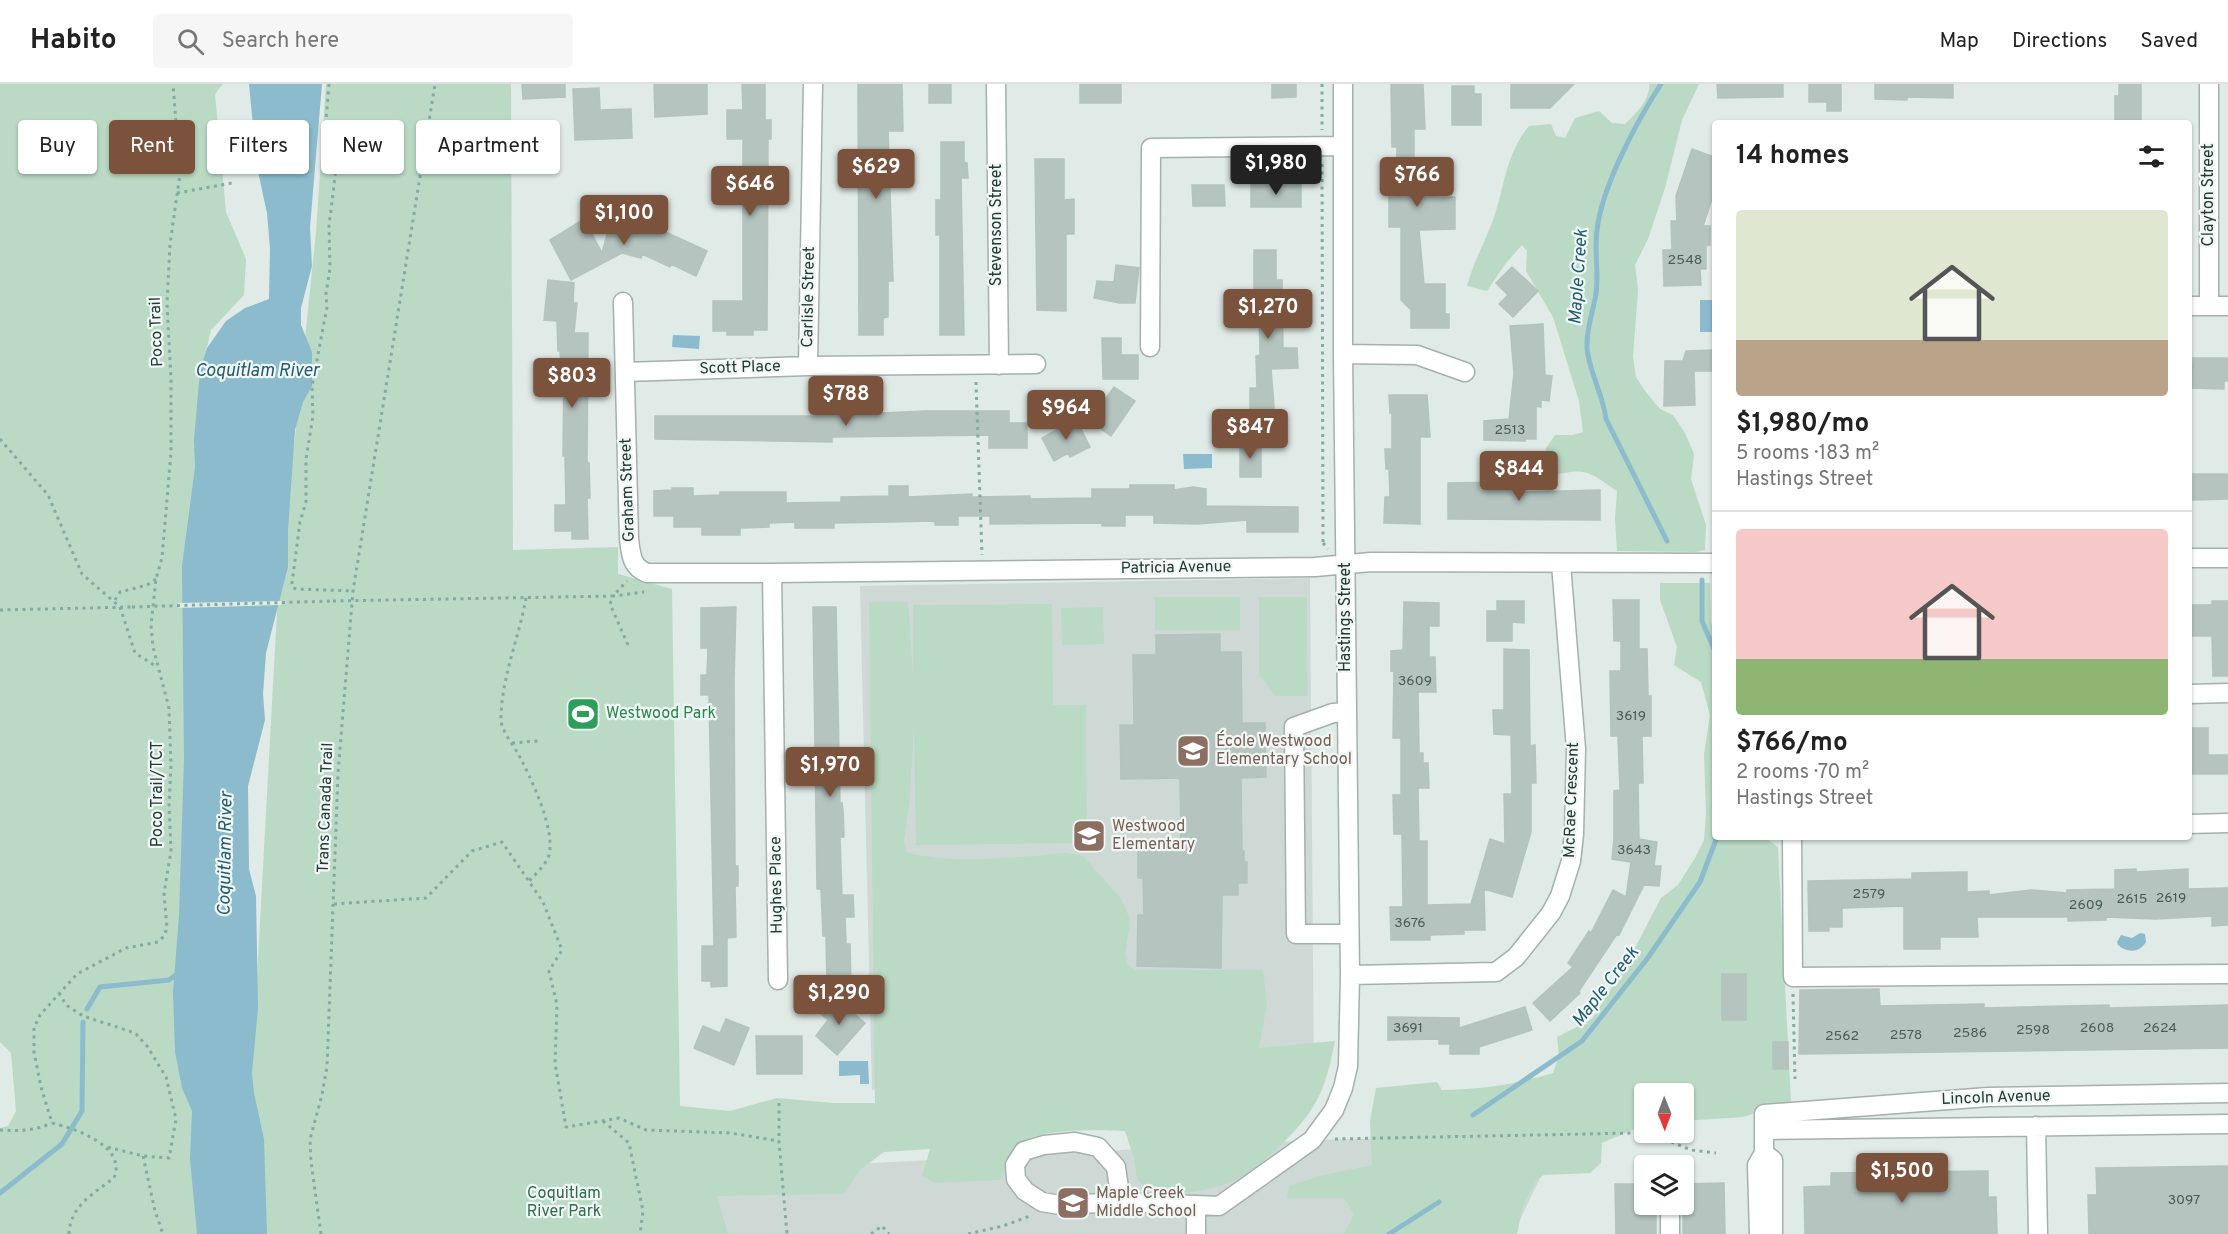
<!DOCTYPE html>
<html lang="en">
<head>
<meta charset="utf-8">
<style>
  :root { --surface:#fff; --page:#f6f6f6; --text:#222; --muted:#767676; --line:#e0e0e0; --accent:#7b533d }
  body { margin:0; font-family:Overpass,sans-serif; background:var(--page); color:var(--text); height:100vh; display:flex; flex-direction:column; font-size:22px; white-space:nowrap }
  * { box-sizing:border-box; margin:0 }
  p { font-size:20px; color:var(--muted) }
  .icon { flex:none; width:33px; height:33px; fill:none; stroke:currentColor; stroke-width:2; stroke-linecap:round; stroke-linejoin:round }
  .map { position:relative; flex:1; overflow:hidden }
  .sheet { position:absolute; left:1712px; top:36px; width:480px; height:720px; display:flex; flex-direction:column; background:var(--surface); border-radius:6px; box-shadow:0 2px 4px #0004 }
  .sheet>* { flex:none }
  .guide { position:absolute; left:18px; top:36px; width:570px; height:54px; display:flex; gap:12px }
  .needle { width:39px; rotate:179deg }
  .fabs { position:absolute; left:1634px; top:999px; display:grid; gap:12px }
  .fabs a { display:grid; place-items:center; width:60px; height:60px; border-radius:6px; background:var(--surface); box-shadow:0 2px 4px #0004; font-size:30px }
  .price { position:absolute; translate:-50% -51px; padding:0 14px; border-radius:6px; background:var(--accent); color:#fff; font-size:20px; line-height:39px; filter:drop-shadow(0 2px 3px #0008) }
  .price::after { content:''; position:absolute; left:50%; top:36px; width:18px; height:14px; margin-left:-9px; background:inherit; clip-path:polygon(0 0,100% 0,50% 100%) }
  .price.selected { background:#222; color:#fff }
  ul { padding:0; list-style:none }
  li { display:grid; align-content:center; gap:12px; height:318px; padding:0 24px }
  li+li { border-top:2px solid var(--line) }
  li span { display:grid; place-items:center; height:186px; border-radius:6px; color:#555 }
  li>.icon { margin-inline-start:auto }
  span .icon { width:108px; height:108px; fill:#fffc; stroke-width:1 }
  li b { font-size:26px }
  h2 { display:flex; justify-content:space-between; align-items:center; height:72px; padding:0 24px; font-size:26px }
  .chip { padding:0 21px; border-radius:6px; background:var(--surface); box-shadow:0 2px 4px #0004; font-size:21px; line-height:54px }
  .chip.selected { background:var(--accent); color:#fff }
  header { display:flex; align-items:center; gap:36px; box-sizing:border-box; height:84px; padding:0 30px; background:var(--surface); border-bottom:2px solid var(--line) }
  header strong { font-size:28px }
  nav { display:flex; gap:33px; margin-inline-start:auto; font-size:21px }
  .search { width:420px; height:54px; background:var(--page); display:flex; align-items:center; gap:15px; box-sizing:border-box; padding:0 21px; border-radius:6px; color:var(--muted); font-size:22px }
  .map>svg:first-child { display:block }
  .built { fill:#ced9d5 }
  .green { fill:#badac5 }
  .water { fill:#8bbbcc }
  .pier { fill:#e0eae6 }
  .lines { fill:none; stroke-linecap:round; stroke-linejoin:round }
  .stream { stroke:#8bbbcc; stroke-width:5 }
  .building { fill:#b5c4bf; stroke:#b3c3be; stroke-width:1.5 }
  .minor-casing { stroke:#a3b1ad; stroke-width:21 }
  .path { stroke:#82aba2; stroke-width:3; stroke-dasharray:3 4.5; stroke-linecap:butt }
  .minor { stroke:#fff; stroke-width:18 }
  .path-bridge { stroke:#82aba2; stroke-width:3; stroke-dasharray:3 4.5; stroke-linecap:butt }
  .labels { text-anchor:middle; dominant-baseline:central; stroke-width:4.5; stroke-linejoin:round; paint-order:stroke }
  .number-label { font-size:14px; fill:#475c58 }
  .street-label { font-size:16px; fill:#223935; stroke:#f0f7f4 }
  .leisure-label { font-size:16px; fill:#27864d; stroke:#f0f7f4; text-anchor:start }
  .education-label { font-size:16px; fill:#785e54; stroke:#f0f7f4; text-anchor:start }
  .park-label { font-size:16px; fill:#2f6c4d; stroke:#f0f7f4 }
  .water-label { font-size:18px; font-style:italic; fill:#205b70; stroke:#f0f7f4 }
</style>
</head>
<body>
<header>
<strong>Habito</strong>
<div class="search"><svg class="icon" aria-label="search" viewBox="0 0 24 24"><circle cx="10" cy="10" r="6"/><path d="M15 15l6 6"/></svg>Search here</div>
<nav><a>Map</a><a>Directions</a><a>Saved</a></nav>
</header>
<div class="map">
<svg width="2228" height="1150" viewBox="0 0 2228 1150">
  <rect width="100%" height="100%" fill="#e0eae6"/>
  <path class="built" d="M1310 494 1314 1002 872 1006 860 502Z
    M1561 1051 1513 1150H619L618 1088 682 1089 1312 1056Z"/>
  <path class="green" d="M0 0H223L215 10 226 128 246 175 244 211 211 246 199 297 197 471 246 1093 277 528 316 148 326 0H511L513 466 618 463V490L672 505 680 1022 730 1027 777 1014 833 1019H875L869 518H908L913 589V521L1052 520 1053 621H1086L1087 759 916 761 914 640 910 713 904 758 907 768C943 781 1026 773 1066 769L1083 772 1119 812 1126 824 1130 838 1125 871 1128 881 1136 886H1263L1267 920 1259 964 1335 957C1330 981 1325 1006 1311 1026 1296 1049 1261 1082 1237 1095 1215 1106 1180 1112 1156 1108 1148 1107 1142 1100 1137 1095L1134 1074 1125 1047C1101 1046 1035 1043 1018 1062 1010 1071 1005 1085 1000 1096L935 1099 922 1092 930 1065 884 1068 860 1086 843 1110 717 1112 728 1150H0V1044L8 1042 16 1027 11 969 0 958Z
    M1649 0H1699L1682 36 1665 104 1648 155 1635 181 1638 206 1633 273 1636 293 1645 307 1660 325 1673 331 1685 349 1694 370 1691 395 1706 441 1705 466 1696 468 1617 467 1615 435 1617 407C1588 387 1586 383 1551 392L1543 381 1546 364 1555 351H1573L1583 348 1579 317 1553 233 1526 187 1527 167 1522 161 1506 179 1487 207 1467 202C1473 179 1485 158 1493 136 1505 103 1505 71 1529 42L1551 40 1556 52 1565 54 1575 34 1599 27 1612 39 1625 40C1636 29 1650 17 1649 0Z
    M1660 499H1710L1711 539 1714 547V753H1764L1778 763 1791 1018 1743 1033 1683 1037V1010H1644V1041L1602 1059 1601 1079 1590 1089 1544 1091 1537 1095 1523 1122 1517 1150H1344L1354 1130 1344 1114H1287L1289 1102 1319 1092 1372 1081 1370 1037 1376 1004 1437 998 1442 1006C1485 1005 1512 1001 1553 989L1559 972 1557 953 1592 935 1626 881 1661 814 1678 801 1695 774 1704 756 1706 730 1704 670 1710 631 1701 598 1674 581 1677 563 1660 516Z
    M1155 513H1240V546H1155Z
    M1259 513H1307V612H1276L1259 591Z
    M1103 523 1104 560 1062 561 1061 524Z"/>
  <path class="water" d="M249 0H322L310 143 312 182 301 224V241L312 268V302L303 318 295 346 288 446V483L266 569 263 610 265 636 248 702 249 785 256 812 258 924 252 989 254 1009 264 1055 267 1150H197L190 1075 192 1027 182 1004 175 968 173 908 179 832 184 675 182 482 195 383 194 356 200 287 207 264 226 237 245 224 269 215 270 165 267 129 257 83Z
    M1700 216H1714V248H1700Z
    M673 251 700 252 699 265 672 263Z
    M1183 370H1212V384L1184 385Z
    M2140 849 2145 850 2146 858C2140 869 2127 869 2118 861L2117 858 2121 851 2132 854Z
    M839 977H868L869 1000H860V991L839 992Z"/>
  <path class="pier" d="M282 517 281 521 178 524V519Z"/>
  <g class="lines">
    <path class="stream" d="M1661 0C1637 37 1602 102 1597 146 1594 167 1599 189 1596 210 1593 228 1586 245 1587 264 1589 288 1603 310 1606 335L1667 457
      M1702 496V537L1714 565
      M87 925 100 903 169 896 180 888
      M1473 1031 1582 957 1647 875 1700 798 1717 753
      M0 1109 62 1060 82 1027 83 938
      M1389 1150 1439 1118"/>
  </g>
  <path class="building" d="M522 0H565V13L523 15Z
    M654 0H707V30L655 33Z
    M742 0H765V36H771V55H768L767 246H753V251H727V247H713V217H743V55H727V26H743Z
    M858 0H902L903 47H888L893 197H888V233L883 234V251H859Z
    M929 0H951V19H929Z
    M1080 0H1121V19H1080Z
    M1272 0H1296V13L1272 14Z
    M1391 0H1423L1425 45H1414V74H1437L1436 113H1455V145L1419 146 1424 200H1445V230H1449V244H1411V226L1401 216V143H1389V113H1396L1397 63H1392Z
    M1511 0H1574L1550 24H1511Z
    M1717 0H1783V13L1718 14Z
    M1809 0H1841V27H1827V18H1809Z
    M1875 0H1953V14L1907 13V16L1875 15Z
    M2119 0H2141V39H2115V12H2119Z
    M1452 2H1474V10H1481V41H1452Z
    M599 4 600 26 631 25 632 54 575 56 573 5Z
    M941 58H964V78L967 79 968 94H961L964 251H940V151H936V116H941Z
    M1692 65 1714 73V109L1703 142H1710V161L1706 162V185H1700L1701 201 1664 202 1663 166H1672L1671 137H1677L1676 112Z
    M1035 75H1064V116L1074 115V150H1066V227L1037 226Z
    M1251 100H1301V123H1251Z
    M1192 101H1224L1225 122H1193Z
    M613 129 651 136 650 141 707 167 696 192 671 180 670 183 642 170 641 174 622 169 571 196 550 156 584 135 602 169Z
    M1254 166H1276V196H1282L1283 264H1297L1298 284 1271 285 1274 322 1273 347H1250V304H1257L1256 272 1260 271 1259 221H1254Z
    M1116 181 1139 184 1135 219H1120L1094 214 1097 197 1114 198Z
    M1512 183 1538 207 1513 233 1499 220 1508 211 1496 199Z
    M548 196 574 199 573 219H577L574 249H588L587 379H589L590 414H587L588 455H572V447H555V421H566L565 372H563L564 284H561L560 267H558L557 237 544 236Z
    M1543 240 1545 291 1552 292 1549 317 1541 316V323L1536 322V355H1525V357L1484 356V337L1509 335 1514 289 1510 242Z
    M1102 254H1121V271H1138V295H1103Z
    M1713 266 1714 287H1694L1695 321 1664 322 1665 277H1683L1686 267Z
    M2193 274H2228V297H2224V305L2192 304Z
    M1114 303 1135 317 1111 352 1090 337Z
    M1389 311H1427L1430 353H1420V440L1384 439 1385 413H1390L1389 385H1386L1385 365H1392V329H1390Z
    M926 327H1009V339H1027V364H989V351L832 353V358L655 355V332H812Z
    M1076 335 1090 363 1070 373 1068 369 1054 377 1042 354Z
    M1240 360H1261V393H1240Z
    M1524 385V408L1600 406V436L1448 435V399L1504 398V386Z
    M2193 390H2228V415L2193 416Z
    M1130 401H1174V406L1193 403 1206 405V422L1298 423V448H1247V436L1197 440 1154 439V431H1125V442H1102V439L990 440V432H958V441H935V437L889 438 834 439V444H795V438L769 439V443L740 444V451H702V443H674V432H654V407L672 406V404H693V412L720 411V408H786V419L841 418V413L889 412V402H908V413L972 410V413L1030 412V415L1092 414V405H1130Z
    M1613 516H1639V565H1647L1648 612H1651V652H1642L1643 699H1638L1639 755 1657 758 1654 782H1661L1659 802 1644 801 1619 851 1617 850 1579 907 1580 909 1550 937 1533 919 1573 883 1568 879 1589 847 1591 849 1613 806 1626 813 1631 778 1612 775 1614 754V707L1620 706 1618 652H1611L1610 587H1621V557H1614Z
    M1497 517H1524V539L1512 538V557H1487V527H1497Z
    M2212 517H2228V592H2213L2212 552H2188V521H2212Z
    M1404 518 1439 519V542H1429V573H1435L1436 608H1418L1419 669H1423V679H1428L1429 704H1418L1419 757H1427V821L1471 820 1490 755 1505 760 1504 710H1512L1511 651 1494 650 1493 626H1504V565L1529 566 1530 662 1535 661 1536 699H1531V748L1512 813 1484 805 1485 846H1464V850L1430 851V856H1391L1390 823H1403L1402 750H1394L1393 711H1401V654H1393L1394 586 1391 587V567L1403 566Z
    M736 523 734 595 735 782H738V802H735L736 853 727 854V902L711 903V897H702V862H714L709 611H701V591H707L708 564H701V524Z
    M813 523H836L840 719H842L843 726 844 753H840L842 811H853L854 833H845L846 860H850L851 900H827L826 852H823L821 805H817Z
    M1220 550V568H1241L1242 639H1265L1266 693 1241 694 1242 767H1244V778H1247V799H1238V811H1222L1221 884 1137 882 1138 831H1144L1143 794H1138V766L1181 765 1180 694 1121 695 1120 641H1134L1133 571H1156V551Z
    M2188 644H2208V671H2228V690H2188Z
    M2136 785V788L2188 785V805L2228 804V841L2212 842V832L2155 835 2106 833V836L2068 837V833H1977L1978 853H1940V865H1904V822L1842 824V843H1829V847H1809L1808 797 1912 795V789L1967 788V808L1989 807V811L2031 806 2067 809V806L2115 805V786Z
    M1722 890H1746V936H1722Z
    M1879 905 1880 922 1984 920V924L2109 921V924L2228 921V964L1799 970 1800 906Z
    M835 914 865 939 837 971 816 952 828 936 821 930Z
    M1525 923 1532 946 1479 963V970H1450V960H1439V955L1388 956V933L1459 934V944Z
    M726 935 749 944 734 981 694 964 703 942 720 949Z
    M756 952H802V990H757Z
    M1773 958H1788V985H1773Z
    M2228 1082V1150H2089L2088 1111H2097L2096 1084Z
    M1988 1087V1113H1996L1997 1150H1805L1804 1103 1831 1102V1089Z
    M1724 1099 1725 1150H1683V1100Z
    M1615 1100H1644V1120H1656V1150H1616Z"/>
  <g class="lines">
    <defs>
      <path id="minor" d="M996 0 999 281
        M623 218 629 455C631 470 631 483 647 489H772L1315 483 1371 478 1714 479
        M2188 222H2228
        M2209 222V0
        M1150 263 1151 64 1343 62
        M1343 270 1417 271 1465 288
        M808 282 813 0
        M625 288 808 282 1036 280
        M2188 474H2228
        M772 489 778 896
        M2188 610 2228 609
        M1346 628 1333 629 1294 643 1296 850H1349
        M2188 740 2228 739
        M1792 753 1793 893 2228 890
        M1350 891 1496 888 1516 873 1551 829 1560 812 1571 777 1574 750 1576 665 1561 480
        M2036 1042 2038 1150
        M1764 1046 2228 1040
        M1764 1069 1773 1076V1150
        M1121 1118 1116 1083 1098 1063 1075 1058 1044 1061 1024 1067 1015 1081 1016 1095 1025 1107 1042 1118 1060 1121 1121 1118 1219 1122 1312 1056 1334 1026 1343 1004 1348 982 1350 891 1343 270V0
        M1670 1120V1150
        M1196 1121V1150
        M1759 1150 1757 1081 1764 1069V1030L1988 1013 2228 1009"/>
    </defs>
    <use href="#minor" class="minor-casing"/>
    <path class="path" d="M329 0 326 36 334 64 336 85 329 142 330 184 326 210 327 223 312 302 313 332 306 375V418L300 438 292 499 293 504 297 505 353 507
      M1322 0V46
      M1322 80 1323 460
      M177 109 232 99
      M976 298 982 471
      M0 355 48 411 82 490 120 523 135 569 157 583
      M1323 459 1328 465
      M526 514C519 554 501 595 501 635 501 646 512 659 517 668 529 689 560 753 547 776 542 784 535 791 529 797
      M115 516 120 508 147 501 156 495
      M333 517 613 512 627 497
      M0 526 132 523
      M628 561 610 520 613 512 644 508
      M512 659 538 657
      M334 820 426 814 472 767 502 758 543 818 562 866 549 887 557 921 555 979 566 1043 619 1034 646 1046 730 1049 779 1057
      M59 909 66 921 83 932 135 949 147 962 166 993 176 1035 169 1074 143 1072 107 1063
      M1793 910 1795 995
      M779 1019V1057L787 1150
      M603 1037 629 1059 643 1127 640 1150
      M0 1046C18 1047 35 1047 52 1039
      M1335 1055 1634 1049 1659 1053 1691 1066 1716 1069
      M143 1072 155 1127 163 1150
      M69 1150C70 1122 94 1109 114 1094 127 1062 76 1045 52 1039L41 1003 34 968V944L40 931 77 890 126 864 158 858 164 852 167 844 164 809 171 767 169 720 171 681 169 624 153 563 151 541 156 495 162 474 171 368V296L167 220 170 160 180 90 173 0
      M321 1150 311 1078 310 1055 322 1011 327 983 338 689 353 507 435 0
      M871 1150 882 1142 889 1150
      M968 1150 1003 1142 1030 1132"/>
    <use href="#minor" class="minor"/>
    <path class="path-bridge" d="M132 523 333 517"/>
  </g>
  <defs>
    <symbol id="stadium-square" viewBox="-11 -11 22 22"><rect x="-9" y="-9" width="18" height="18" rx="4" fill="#2e9e5b" stroke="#f0f7f4"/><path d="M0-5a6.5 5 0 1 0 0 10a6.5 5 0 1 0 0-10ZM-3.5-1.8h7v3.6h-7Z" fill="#fff"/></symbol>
    <symbol id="school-square" viewBox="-11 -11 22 22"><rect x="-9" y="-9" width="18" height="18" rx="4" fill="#8d6e63" stroke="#f0f7f4"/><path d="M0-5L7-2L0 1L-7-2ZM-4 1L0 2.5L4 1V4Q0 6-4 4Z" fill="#fff"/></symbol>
  </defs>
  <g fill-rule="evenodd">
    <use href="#stadium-square" x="564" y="611" width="38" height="38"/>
    <use href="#school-square" x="1174" y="648" width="38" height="38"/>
    <use href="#school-square" x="1070" y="733" width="38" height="38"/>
    <use href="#school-square" x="1054" y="1100" width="38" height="38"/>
  </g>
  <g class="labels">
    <g class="number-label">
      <text x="1685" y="176">2548</text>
      <text x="1510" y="346">2513</text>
      <text x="1415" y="597">3609</text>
      <text x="1631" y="632">3619</text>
      <text x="1634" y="766">3643</text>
      <text x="1869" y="810">2579</text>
      <text x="2171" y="814">2619</text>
      <text x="2132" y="815">2615</text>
      <text x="2086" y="821">2609</text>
      <text x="1410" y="839">3676</text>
      <text x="1408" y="944">3691</text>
      <text x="2097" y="944">2608</text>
      <text x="2160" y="944">2624</text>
      <text x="2033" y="946">2598</text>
      <text x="1970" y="949">2586</text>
      <text x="1906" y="951">2578</text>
      <text x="1842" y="952">2562</text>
      <text x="2184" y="1116">3097</text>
    </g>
    <g class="street-label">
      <text transform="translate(2209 111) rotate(-90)">Clayton Street</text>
      <text transform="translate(997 141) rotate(-90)">Stevenson Street</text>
      <text transform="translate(809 213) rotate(-89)">Carlisle Street</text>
      <text transform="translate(157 248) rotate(-92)">Poco Trail</text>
      <text transform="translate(740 284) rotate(-2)">Scott Place</text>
      <text transform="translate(628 406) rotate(-92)">Graham Street</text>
      <text transform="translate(1176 484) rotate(-1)">Patricia Avenue</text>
      <text transform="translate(1346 533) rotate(-90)">Hastings Street</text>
      <text transform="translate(158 710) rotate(-90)">Poco Trail/TCT</text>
      <text transform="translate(1572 716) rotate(-88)">McRae Crescent</text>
      <text transform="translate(326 724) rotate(-88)">Trans Canada Trail</text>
      <text transform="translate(777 801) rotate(-91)">Hughes Place</text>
      <text transform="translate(1996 1014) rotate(-2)">Lincoln Avenue</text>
    </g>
    <g class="leisure-label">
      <text x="606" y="630">Westwood Park</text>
    </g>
    <g class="education-label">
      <text x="1216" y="658">École Westwood<tspan x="1216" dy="18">Elementary School</tspan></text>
      <text x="1112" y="743">Westwood<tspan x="1112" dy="18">Elementary</tspan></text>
      <text x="1096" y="1110">Maple Creek<tspan x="1096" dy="18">Middle School</tspan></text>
    </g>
    <g class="park-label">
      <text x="564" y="1110">Coquitlam<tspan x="564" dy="18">River Park</tspan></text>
    </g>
    <g class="water-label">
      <text transform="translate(1579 193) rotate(-86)">Maple Creek</text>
      <text x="257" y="287">Coquitlam River</text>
      <text transform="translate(226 770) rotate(-89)">Coquitlam River</text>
      <text transform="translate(1606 903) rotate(-52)">Maple Creek</text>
    </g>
  </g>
</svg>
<div class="fabs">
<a><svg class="needle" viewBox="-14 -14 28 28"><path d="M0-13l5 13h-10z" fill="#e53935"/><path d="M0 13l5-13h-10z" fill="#767676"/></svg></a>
<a><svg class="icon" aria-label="layers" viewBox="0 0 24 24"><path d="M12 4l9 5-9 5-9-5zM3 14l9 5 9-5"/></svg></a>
</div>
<b class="price selected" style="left:1276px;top:112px">$1,980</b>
<b class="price" style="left:876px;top:116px">$629</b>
<b class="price" style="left:1417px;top:124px">$766</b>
<b class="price" style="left:750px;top:133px">$646</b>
<b class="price" style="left:624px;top:162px">$1,100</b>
<b class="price" style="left:1268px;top:256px">$1,270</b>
<b class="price" style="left:572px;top:325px">$803</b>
<b class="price" style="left:846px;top:343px">$788</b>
<b class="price" style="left:1066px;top:357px">$964</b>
<b class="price" style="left:1250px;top:376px">$847</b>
<b class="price" style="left:1519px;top:418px">$844</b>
<b class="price" style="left:830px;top:714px">$1,970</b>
<b class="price" style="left:839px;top:942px">$1,290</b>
<b class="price" style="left:1902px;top:1120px">$1,500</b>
<div class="guide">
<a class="chip">Buy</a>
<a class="chip selected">Rent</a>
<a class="chip">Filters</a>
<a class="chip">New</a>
<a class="chip">Apartment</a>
</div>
<section class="sheet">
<h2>14 homes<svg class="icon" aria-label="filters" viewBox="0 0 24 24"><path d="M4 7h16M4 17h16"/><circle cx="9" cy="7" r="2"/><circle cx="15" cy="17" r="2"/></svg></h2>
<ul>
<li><span style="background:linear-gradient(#dfe7d0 70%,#b9a48a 0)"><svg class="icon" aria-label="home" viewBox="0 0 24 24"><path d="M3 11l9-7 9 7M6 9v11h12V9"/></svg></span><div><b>$1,980/mo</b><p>5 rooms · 183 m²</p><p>Hastings Street</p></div></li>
<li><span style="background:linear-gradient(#f6c9c9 70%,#8fb573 0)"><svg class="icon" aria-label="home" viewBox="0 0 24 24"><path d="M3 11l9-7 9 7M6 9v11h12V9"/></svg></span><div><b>$766/mo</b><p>2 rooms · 70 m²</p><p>Hastings Street</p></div></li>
</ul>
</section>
</div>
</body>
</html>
